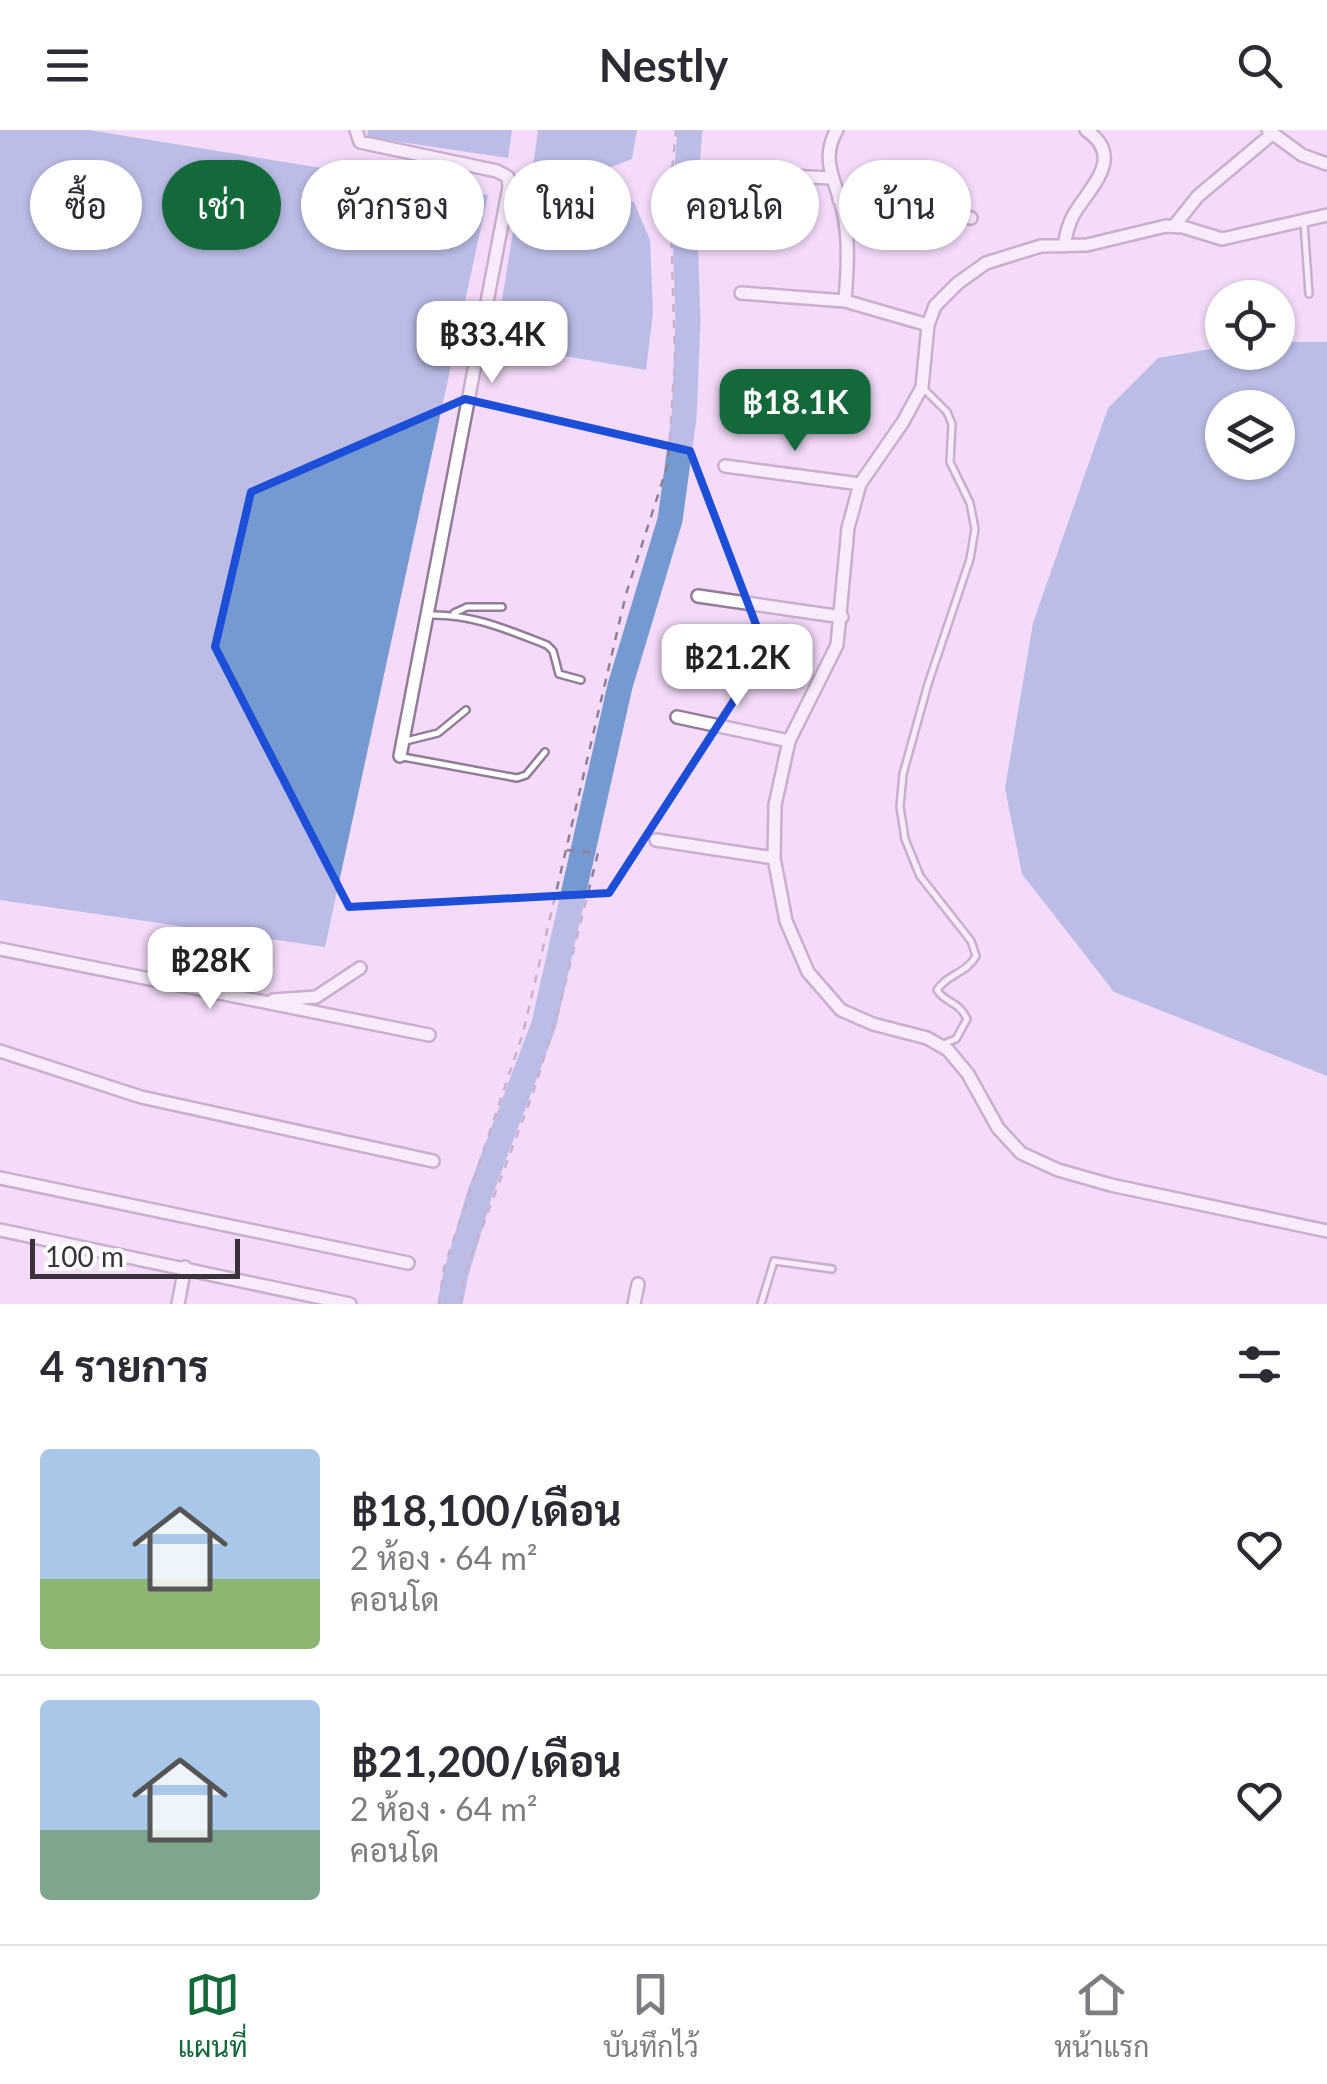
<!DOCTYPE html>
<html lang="th">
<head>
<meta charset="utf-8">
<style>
  :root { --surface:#fff; --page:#f2f2f3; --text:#2b2b33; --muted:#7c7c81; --line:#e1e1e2; --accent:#14693b }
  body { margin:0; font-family:Lato,Sarabun,sans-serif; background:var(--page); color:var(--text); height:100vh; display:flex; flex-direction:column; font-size:38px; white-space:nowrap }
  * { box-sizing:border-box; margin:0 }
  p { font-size:32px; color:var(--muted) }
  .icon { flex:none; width:55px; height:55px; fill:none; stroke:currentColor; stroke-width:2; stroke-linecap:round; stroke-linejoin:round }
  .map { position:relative; height:1174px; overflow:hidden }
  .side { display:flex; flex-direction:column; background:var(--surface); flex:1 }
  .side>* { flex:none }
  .hud { position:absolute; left:30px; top:30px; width:1268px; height:90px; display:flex; gap:20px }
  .fabs { position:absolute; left:1205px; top:150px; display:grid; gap:20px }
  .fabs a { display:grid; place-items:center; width:90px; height:90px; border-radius:50%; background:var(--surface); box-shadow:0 2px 8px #0004; font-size:50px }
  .scale { position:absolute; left:30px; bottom:25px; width:210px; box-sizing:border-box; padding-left:10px; border:5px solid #3b313d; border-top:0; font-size:28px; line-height:35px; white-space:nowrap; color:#3b313d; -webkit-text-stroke:8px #fff; paint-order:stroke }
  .price { position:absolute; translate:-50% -85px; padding:0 22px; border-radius:20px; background:#fff; color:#222; font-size:32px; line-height:65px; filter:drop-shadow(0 2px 5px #0008) }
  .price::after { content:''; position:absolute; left:50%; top:60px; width:30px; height:22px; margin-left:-15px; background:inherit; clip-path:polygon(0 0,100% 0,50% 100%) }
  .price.active { background:var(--accent); color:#fff }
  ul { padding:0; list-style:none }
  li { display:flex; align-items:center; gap:30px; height:250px; padding:0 40px }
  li+li { border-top:2px solid var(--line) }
  li span { display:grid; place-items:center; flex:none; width:280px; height:200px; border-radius:10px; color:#555 }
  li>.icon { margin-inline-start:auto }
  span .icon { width:120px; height:120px; fill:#fffc; stroke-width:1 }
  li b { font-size:42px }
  h2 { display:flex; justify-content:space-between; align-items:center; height:120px; padding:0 40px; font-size:42px }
  .chip { padding:0 35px; border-radius:45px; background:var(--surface); box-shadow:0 2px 8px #0004; font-size:35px; line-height:90px }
  .chip.active { background:var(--accent); color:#fff }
  header { display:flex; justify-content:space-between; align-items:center; height:130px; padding:0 40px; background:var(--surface); font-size:45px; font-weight:700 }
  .dock { display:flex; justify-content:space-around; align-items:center; height:140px; border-top:2px solid var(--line); background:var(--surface); font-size:28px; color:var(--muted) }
  .dock a { display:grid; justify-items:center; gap:5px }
  .dock .active { color:var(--accent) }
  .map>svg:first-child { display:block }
  .water { fill:#759ad1; fill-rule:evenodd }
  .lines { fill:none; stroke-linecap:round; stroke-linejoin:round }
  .river { stroke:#759ad1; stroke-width:25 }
  .lane-casing { stroke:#937c97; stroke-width:10 }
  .street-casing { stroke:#937c97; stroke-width:16 }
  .path { stroke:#918094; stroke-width:2.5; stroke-dasharray:8 8; stroke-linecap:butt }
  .lane { stroke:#fff; stroke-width:5 }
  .street { stroke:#fff; stroke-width:11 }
  .marked { fill:none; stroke:#1d4ed8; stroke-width:8; stroke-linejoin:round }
</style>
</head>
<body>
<header><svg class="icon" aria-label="menu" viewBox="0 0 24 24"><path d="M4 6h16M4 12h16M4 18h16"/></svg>Nestly<svg class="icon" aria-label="search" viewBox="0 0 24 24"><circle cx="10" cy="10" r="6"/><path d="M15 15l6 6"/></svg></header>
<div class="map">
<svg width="1327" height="1174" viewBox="0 0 1327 1174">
  <rect width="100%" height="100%" fill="#f4dbf9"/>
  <path class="water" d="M0 0H89L488 65 325 817 0 770Z
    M368 0H512L508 28 367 7Z
    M538 0H637L632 29 593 44 533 36Z
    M519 64 634 72 650 110 653 183 646 240 495 214Z
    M1278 212H1327V946L1114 862 1022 744 1005 658 1033 493 1108 278 1158 228 1222 217V222H1278ZM1222 278H1278V332H1222Z"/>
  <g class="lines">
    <path class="river" d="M450 1174 456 1143 480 1063 544 894 620 556 670 390 684 288 688 191 684 73 690 0"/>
    <defs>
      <path id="lane" d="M1304 93 1309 164
        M924 259 947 282 952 294 950 332 970 373 975 399 970 429 928 554 903 644 900 677 905 709 920 746 971 811 976 826C967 843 946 845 937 860 946 874 958 870 967 889L956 909 943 914
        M454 483 467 477H502
        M430 485C473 484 508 500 547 515L553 521 559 544 581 550
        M406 611 438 603 466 580
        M403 627 517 648 526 645 545 622
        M761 1174 774 1131 832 1139"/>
      <path id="street" d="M356 0 360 12 497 41 508 47 509 57 400 626
        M837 0C817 32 841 59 845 91 849 118 847 144 845 171
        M1268 0 1302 25 1327 34
        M746 44 831 48
        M839 70 971 88
        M1327 85 1222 109 1183 97 1166 96 1087 115 1041 116 986 133 958 153 935 176 928 195 922 257 903 292 860 354 848 398 837 515 789 611 775 675 774 728 786 791 808 842 841 880 873 894 927 908 948 920 968 944 998 998 1021 1023 1058 1040 1111 1055 1327 1101
        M1174 96 1198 66 1272 4
        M1064 116C1066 105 1068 94 1074 84 1090 57 1126 27 1086 0
        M741 163 845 171 928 195
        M725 336 860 354
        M698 466 842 487
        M677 587 789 611
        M656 710 774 728
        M0 819 429 905
        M273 870 316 867 360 838
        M0 921 141 967 433 1031
        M0 1048 408 1133
        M0 1100 350 1174
        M178 1174 185 1137
        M634 1174 638 1154"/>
    </defs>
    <use href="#lane" class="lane-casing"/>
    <use href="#street" class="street-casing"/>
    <path class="path" d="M439 1174 444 1138 523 903 626 464 668 334 675 229 670 61 676 0
      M460 1174 464 1146 534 960 558 882 598 723 567 720"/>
    <use href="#lane" class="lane"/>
    <use href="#street" class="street"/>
  </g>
  <path d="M0 0H1327V1174H0ZM465 269 690 321 766 521 609 763 349 777 215 517 251 362Z" fill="#f4dbf9" fill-opacity=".55" fill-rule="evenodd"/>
  <path class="marked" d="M465 269 690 321 766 521 609 763 349 777 215 517 251 362Z"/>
</svg>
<div class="fabs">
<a><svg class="icon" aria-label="locate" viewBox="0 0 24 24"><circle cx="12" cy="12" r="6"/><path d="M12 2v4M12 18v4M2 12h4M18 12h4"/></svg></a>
<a><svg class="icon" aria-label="layers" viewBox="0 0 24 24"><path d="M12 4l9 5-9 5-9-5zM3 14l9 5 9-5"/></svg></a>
</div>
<div class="scale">100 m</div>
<b class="price" style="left:492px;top:256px">฿33.4K</b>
<b class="price active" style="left:795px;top:324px">฿18.1K</b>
<b class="price" style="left:737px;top:579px">฿21.2K</b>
<b class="price" style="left:210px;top:882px">฿28K</b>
<div class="hud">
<a class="chip">ซื้อ</a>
<a class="chip active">เช่า</a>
<a class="chip">ตัวกรอง</a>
<a class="chip">ใหม่</a>
<a class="chip">คอนโด</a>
<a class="chip">บ้าน</a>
</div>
</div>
<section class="side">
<h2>4 รายการ<svg class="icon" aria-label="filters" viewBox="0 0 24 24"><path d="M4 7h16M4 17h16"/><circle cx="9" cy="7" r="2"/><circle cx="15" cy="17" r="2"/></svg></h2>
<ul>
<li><span style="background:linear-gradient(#a9c7e8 65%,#8fb573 0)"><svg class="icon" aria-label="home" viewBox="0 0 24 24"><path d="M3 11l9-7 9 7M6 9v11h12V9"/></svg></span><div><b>฿18,100/เดือน</b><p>2 ห้อง · 64 m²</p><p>คอนโด</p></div><svg class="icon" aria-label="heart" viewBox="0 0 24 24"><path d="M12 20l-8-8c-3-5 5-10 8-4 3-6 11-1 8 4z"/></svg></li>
<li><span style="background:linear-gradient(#a9c7e8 65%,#7fa58c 0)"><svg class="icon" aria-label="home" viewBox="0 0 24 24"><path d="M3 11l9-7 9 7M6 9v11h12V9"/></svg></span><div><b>฿21,200/เดือน</b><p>2 ห้อง · 64 m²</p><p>คอนโด</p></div><svg class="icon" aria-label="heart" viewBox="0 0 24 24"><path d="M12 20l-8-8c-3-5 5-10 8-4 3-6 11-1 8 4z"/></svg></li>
</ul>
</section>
<nav class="dock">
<a class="active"><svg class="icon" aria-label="map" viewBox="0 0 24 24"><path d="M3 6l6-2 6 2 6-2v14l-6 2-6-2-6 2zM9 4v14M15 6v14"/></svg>แผนที่</a>
<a><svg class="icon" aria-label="saved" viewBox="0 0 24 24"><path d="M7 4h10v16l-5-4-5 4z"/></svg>บันทึกไว้</a>
<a><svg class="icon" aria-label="home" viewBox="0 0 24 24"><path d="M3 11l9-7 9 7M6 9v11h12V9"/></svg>หน้าแรก</a>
</nav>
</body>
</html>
